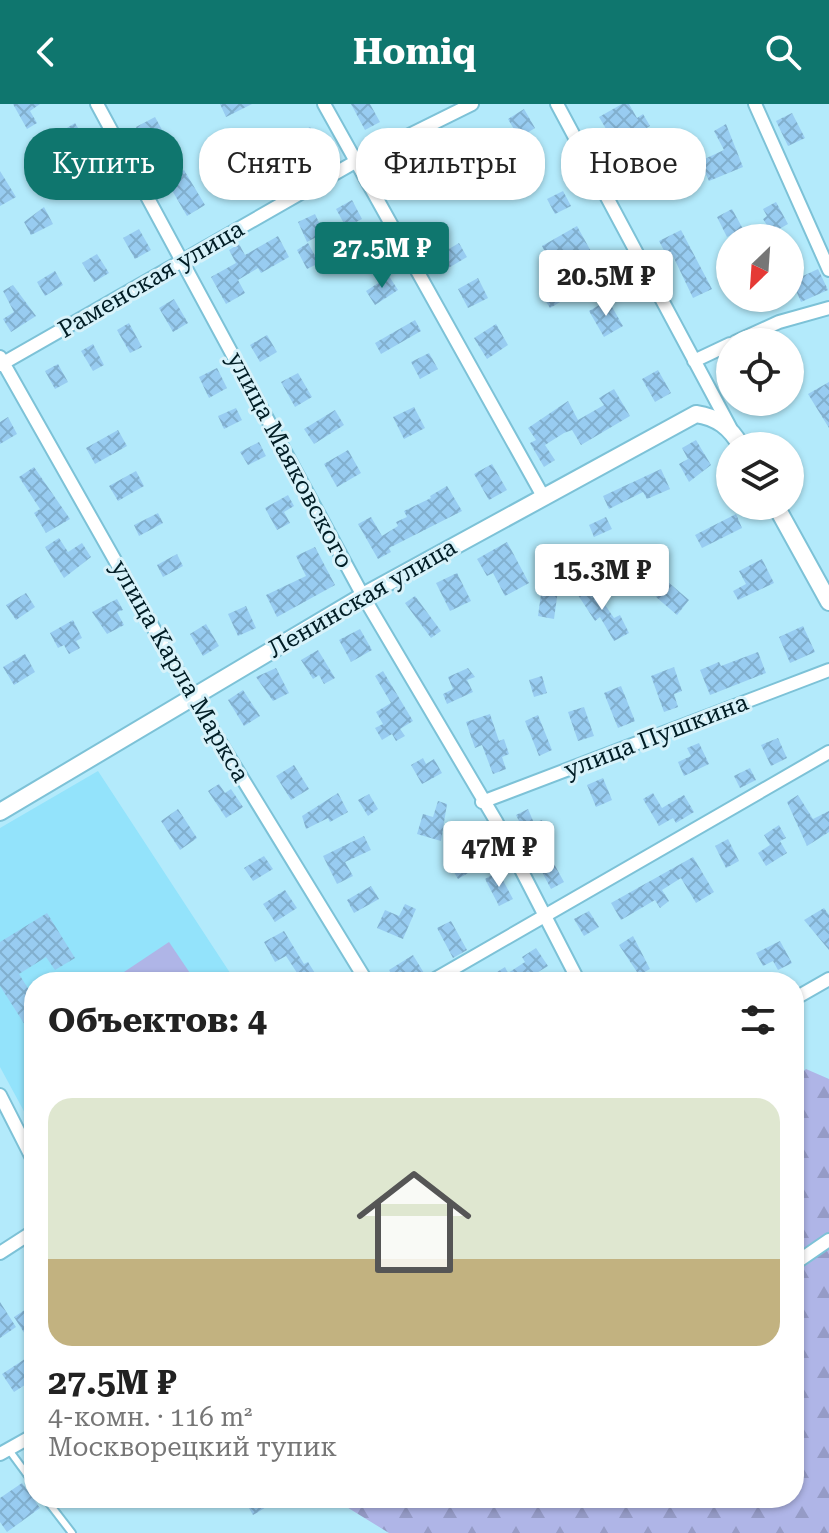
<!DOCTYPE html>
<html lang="ru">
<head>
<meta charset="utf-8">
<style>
  :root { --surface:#fff; --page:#f6f6f6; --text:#222; --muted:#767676; --accent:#0f766e }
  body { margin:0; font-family:"Roboto Serif",serif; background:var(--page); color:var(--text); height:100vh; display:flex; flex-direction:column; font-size:30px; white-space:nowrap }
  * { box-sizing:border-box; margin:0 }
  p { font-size:26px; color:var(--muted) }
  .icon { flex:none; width:44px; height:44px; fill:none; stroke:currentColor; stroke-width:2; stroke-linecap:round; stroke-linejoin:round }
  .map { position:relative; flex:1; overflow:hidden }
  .sheet { position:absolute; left:24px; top:868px; width:780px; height:536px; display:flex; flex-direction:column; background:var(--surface); border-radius:32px; box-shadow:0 2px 6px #0004 }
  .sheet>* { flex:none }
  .top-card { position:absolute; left:24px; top:24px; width:782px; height:72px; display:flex; gap:16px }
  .needle { width:52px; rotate:205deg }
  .fabs { position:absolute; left:716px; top:120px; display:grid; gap:16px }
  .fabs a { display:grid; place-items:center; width:88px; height:88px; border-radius:50%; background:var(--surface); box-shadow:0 2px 6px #0004; font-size:40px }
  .price { position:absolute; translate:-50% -68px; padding:0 18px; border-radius:8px; background:#fff; color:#222; font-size:26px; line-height:52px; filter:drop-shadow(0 2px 4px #0008) }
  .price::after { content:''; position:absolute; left:50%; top:48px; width:24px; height:18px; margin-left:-12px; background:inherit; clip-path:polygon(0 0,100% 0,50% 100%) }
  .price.selected { background:var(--accent); color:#fff }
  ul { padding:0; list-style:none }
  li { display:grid; align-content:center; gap:16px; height:424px; padding:0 24px }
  li span { display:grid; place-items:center; height:248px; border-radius:24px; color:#555 }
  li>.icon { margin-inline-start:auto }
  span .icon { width:144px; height:144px; fill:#fffc; stroke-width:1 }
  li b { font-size:34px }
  h2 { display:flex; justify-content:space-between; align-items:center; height:96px; padding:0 24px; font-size:34px }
  .tag { padding:0 28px; border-radius:32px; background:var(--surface); box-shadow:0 2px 6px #0004; font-size:28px; line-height:72px }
  .tag.selected { background:var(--accent); color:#fff }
  header { display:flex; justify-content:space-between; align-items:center; height:104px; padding:0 24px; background:var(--accent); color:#fff; font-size:36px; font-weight:700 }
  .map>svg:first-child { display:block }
  .built { fill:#93e3fb }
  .green { fill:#afb5e7 }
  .forest { fill:url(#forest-firs) }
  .building { fill:url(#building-cross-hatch) }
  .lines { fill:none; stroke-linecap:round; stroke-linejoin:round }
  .service-casing { stroke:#7dc2d7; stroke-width:10 }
  .minor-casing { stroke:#7dc2d7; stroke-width:16 }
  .tertiary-casing { stroke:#7dc2d7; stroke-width:20 }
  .service { stroke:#fff; stroke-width:6 }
  .minor { stroke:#fff; stroke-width:12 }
  .tertiary { stroke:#fff; stroke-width:16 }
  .labels { text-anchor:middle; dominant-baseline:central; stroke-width:6; stroke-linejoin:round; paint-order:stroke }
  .street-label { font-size:24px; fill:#011d25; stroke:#d7f2fa }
</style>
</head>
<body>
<header><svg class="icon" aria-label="back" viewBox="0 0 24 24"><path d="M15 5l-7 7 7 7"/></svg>Homiq<svg class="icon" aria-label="search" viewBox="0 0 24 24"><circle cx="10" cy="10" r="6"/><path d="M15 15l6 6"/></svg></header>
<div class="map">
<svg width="829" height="1429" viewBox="0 0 829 1429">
  <defs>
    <pattern id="forest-firs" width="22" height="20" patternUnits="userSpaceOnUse" patternTransform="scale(2)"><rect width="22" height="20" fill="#afb5e7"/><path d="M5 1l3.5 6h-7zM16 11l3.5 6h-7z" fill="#959bc6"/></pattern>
    <pattern id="building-cross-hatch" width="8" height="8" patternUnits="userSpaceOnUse" patternTransform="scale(2)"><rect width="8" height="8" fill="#98ccf1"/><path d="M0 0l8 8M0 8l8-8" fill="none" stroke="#81afce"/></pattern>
  </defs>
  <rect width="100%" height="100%" fill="#b3eafb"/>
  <path class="built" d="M98 667 236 878H34V1006L26 1011 0 963V724Z"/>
  <path class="green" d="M169 838 196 878H109Z"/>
  <path class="forest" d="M806 965 829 975V1429H389L332 1394H794V976Z"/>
  <path class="building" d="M13 0H40L30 7 37 19 27 25Z
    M220 0H252L226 13Z
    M351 0H370L380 18 365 26Z
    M622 0H629L637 14 643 10 650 22 623 38 617 26 609 30 599 13Z
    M524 5 535 24 519 34 508 15Z
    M792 9 805 34 788 42 776 17Z
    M155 13 166 33 146 44 136 23Z
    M75 19 89 42 75 51 68 40 57 47 49 35Z
    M726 20 743 63 709 77 700 57 724 46 714 27Z
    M310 23 323 48 312 53 300 29Z
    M481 25 492 42 481 48 471 32Z
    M281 42 291 61 274 71 264 51Z
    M446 44 457 61 438 72 428 55Z
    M100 60 106 71 87 82 81 71Z
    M660 61 671 83 649 94 638 72Z
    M184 66 205 101 187 112 166 76Z
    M0 67 16 93 0 102Z
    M398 68 410 90 399 96 388 73Z
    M238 71 248 87 232 96 222 80Z
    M563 87 571 102 555 110 547 95Z
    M352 96 362 115 346 123 336 105Z
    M776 98 788 120 772 129 763 115 767 112 763 105Z
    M44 103 53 120 31 131 24 118Z
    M732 105 743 125 727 133 717 113Z
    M315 110 324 129 307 138 298 118Z
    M577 122 593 151 601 147 608 162 588 172 577 150 553 163 542 142Z
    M139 125 151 146 135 155 123 134Z
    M681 126 712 185 693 194 673 152 668 154 659 137Z
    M278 132 289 153 261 169 258 164 238 176 245 189 226 200 211 173 236 159 229 146 239 140 245 151Z
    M308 139 319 159 307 165 297 146Z
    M459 139 467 153 440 169 432 155Z
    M97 150 109 169 94 178 82 159Z
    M818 165 828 186 801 198 792 177Z
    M55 167 63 181 45 192 37 178Z
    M389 172 398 186 375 201 366 187Z
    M478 174 488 194 468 204 458 185Z
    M562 175 572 191 550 204 540 188Z
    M13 181 36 212 11 228 3 215 14 208 3 187Z
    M174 195 188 219 173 228 159 204Z
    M608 196 623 222 604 233 589 207Z
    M415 216 421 227 381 250 375 239Z
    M129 219 142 243 130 249 117 226Z
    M496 220 508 241 487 255 474 234Z
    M267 231 277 248 260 258 250 241Z
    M93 240 104 261 93 267 81 247Z
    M429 249 438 265 420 275 411 258Z
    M58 260 68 278 55 285 45 267Z
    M217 264 227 284 209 294 199 273Z
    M658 266 671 289 655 298 642 275Z
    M298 269 312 293 295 303 281 278Z
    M829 278V324L808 290Z
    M614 285 630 312 581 341 572 326 564 329 545 341 555 356 544 363 530 339 536 336 528 324 568 297 578 316 604 301 599 294Z
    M414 303 425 324 404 335 393 313Z
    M236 304 242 316 224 325 218 312Z
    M335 306 344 321 314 340 304 325Z
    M8 313 17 330 0 340V318Z
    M118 326 127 342 95 360 86 344Z
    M696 336 711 361 689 378 679 360 688 355 682 344Z
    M259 338 266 352 248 361 240 348Z
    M348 346 361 369 337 383 324 360Z
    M492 360 507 386 489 396 474 370Z
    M34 363 70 415 46 429 34 409 40 405 19 373Z
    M661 365 670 385 647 395 643 388 609 405 603 392Z
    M136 367 144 382 118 397 109 382Z
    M447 382 462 407 389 444 391 448 378 455 358 420 371 413 382 432 398 422 396 418 407 413 404 407 431 394 430 392Z
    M288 391 294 402 284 408 290 419 277 426 265 404Z
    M158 409 163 419 139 432 134 421Z
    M736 410 742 424 702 444 695 431Z
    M606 413 612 425 594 433 589 421Z
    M59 434 68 448 82 439 91 453 64 474 45 443Z
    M507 438 529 479 505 492 493 469 487 472 477 455Z
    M315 443 335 481 277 513 266 491 306 472 296 452Z
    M177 450 183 462 163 473 157 461Z
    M606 450 641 460 637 475 601 465Z
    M762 455 774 479 738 496 733 487 746 480 739 467Z
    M457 469 471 497 450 507 436 479Z
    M646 471 668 478 689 496 677 511 656 493 661 487 642 481Z
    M590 479 614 514 620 511 629 529 614 537 600 513 595 517 576 488Z
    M542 483 558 486 554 515 538 512Z
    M26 489 35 503 16 516 6 501Z
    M415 492 441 527 431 534 405 499Z
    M117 495 123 506 117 508 124 521 107 530 92 508Z
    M246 502 256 524 238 532 228 510Z
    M73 516 82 534 76 537 80 544 69 550 64 541 58 544 50 529Z
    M206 520 219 542 203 552 190 530Z
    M803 522 815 548 790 559 779 533Z
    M360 525 372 546 351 558 339 536Z
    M318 546 335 574 324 580 319 571 313 575 301 556Z
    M758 548 766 569 710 591 700 566 719 558 721 562Z
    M25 550 35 568 14 581 3 563Z
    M674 563 682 587 674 590 678 603 664 608 651 572Z
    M276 564 289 589 273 597 256 573Z
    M468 564 475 573 467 576 473 588 447 600 443 590 453 585 448 573Z
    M383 567 413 617 400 625 405 632 396 637 392 630 382 636 375 624 383 620 376 608 391 599 375 572Z
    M542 572 547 589 534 593 529 576Z
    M621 582 635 617 618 624 604 589Z
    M243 586 260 612 244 622 228 596Z
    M584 603 594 632 578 637 568 608Z
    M490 610 499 637 504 635 509 650 502 653 506 665 493 670 482 641 475 644 466 618Z
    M538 611 552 646 539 652 525 617Z
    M778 634 787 654 771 662 761 641Z
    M699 639 709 660 684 672 678 658 691 652 687 644Z
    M423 654 426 660 434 655 442 669 422 680 411 661Z
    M294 661 309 685 291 696 276 672Z
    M750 664 756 676 740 684 734 672Z
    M603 674 612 696 596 703 587 681Z
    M219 680 225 689 231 685 243 703 226 714 208 687Z
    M338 689 348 708 330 718 328 714 306 725 302 712Z
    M653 689 662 704 684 691 694 708 676 719 673 714 659 722 643 695Z
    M369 690 378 705 368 712 358 696Z
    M798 691 813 715 829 707V728L807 742 787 698Z
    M438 697 447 700 441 737 417 730 423 710 433 713Z
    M178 705 197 734 180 746 161 717Z
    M528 705 534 719 542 716 547 728 522 738 516 724 521 721 516 711Z
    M779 721 786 734 780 737 787 749 766 762 758 749 770 741 764 731Z
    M364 732 371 746 345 758 353 772 337 780 323 752Z
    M728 735 739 757 726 764 715 742Z
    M472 750 480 762 458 775 451 763Z
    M264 752 273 765 253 777 244 764Z
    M693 753 714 788 696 799 681 774 662 786 669 797 660 804 655 796 621 816 611 799Z
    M553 758 564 778 551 785 540 764Z
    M498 767 513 795 499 802 485 775Z
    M371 782 379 795 354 809 347 796Z
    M285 786 297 804 275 818 263 800Z
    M405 800 416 805 403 835 377 824 385 806 399 812Z
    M824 804 829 811V846L804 816Z
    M589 807 599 823 584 832 574 815Z
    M47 809 75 854 55 866 46 853 19 870 34 894V920L27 924 0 882V838Z
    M451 817 467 846 453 854 437 824Z
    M284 827 304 860 308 858 318 874 314 878H303L286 852 275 858 264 838Z
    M633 832 650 865 639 871 619 841Z
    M780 837 792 859 778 866 773 857 763 862 756 849Z
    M536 844 548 862 533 871 518 878H481L505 863 508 869 525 858 522 853Z
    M413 851 424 869 409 878H396L389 866Z
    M0 1198 16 1223 0 1234Z
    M34 1200V1244L14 1213Z
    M34 1249V1275L14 1288 2 1270Z
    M22 1379 40 1404 7 1428 0 1418V1394Z
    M243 1394H281L253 1411Z"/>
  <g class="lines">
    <defs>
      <path id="service" d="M9 1346 34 1380
        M45 1394 72 1429"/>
      <path id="minor" d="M97 0 363 492 496 717 579 878
        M324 0 544 394
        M557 0 730 323
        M755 0 829 166
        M735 238 779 218 829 204
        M0 253 193 594 367 878
        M694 257 730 240
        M0 261 355 58 472 0
        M482 698 829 566
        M430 878 829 648
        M794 895 829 875
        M0 991 34 1058
        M0 1149 34 1127
        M794 1160 829 1136
        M0 1350 34 1331"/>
      <path id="tertiary" d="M776 402 829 498
        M0 708 363 492 696 310C717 313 730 323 741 342"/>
    </defs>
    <use href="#service" class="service-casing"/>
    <use href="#minor" class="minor-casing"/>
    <use href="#tertiary" class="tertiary-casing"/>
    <use href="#service" class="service"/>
    <use href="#minor" class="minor"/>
    <use href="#tertiary" class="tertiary"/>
  </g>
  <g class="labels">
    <g class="street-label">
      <text transform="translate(151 175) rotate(-30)">Раменская улица</text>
      <text transform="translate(290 356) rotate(62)">улица Маяковского</text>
      <text transform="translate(362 494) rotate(-30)">Ленинская улица</text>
      <text transform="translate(180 567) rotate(60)">улица Карла Маркса</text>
      <text transform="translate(656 632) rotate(-21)">улица Пушкина</text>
    </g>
  </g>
</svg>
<div class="fabs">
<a><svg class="needle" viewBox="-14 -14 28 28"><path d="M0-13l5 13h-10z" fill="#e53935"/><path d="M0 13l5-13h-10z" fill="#767676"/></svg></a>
<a><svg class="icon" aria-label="locate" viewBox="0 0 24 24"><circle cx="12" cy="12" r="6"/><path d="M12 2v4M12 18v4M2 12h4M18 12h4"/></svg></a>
<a><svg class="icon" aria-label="layers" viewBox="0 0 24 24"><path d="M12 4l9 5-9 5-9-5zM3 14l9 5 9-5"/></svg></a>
</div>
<b class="price selected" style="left:382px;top:186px">27.5M ₽</b>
<b class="price" style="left:606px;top:214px">20.5M ₽</b>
<b class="price" style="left:602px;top:508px">15.3M ₽</b>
<b class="price" style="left:499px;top:785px">47M ₽</b>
<div class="top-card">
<a class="tag selected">Купить</a>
<a class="tag">Снять</a>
<a class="tag">Фильтры</a>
<a class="tag">Новое</a>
</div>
<section class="sheet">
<h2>Объектов: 4<svg class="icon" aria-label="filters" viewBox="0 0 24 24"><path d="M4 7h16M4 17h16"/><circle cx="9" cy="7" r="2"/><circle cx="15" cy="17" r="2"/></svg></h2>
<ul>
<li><span style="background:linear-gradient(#dfe7d0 65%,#c2b280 0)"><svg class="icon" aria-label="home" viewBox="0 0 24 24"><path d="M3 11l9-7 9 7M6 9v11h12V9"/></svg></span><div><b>27.5M ₽</b><p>4-комн. · 116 m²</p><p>Москворецкий тупик</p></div></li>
</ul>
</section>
</div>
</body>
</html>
